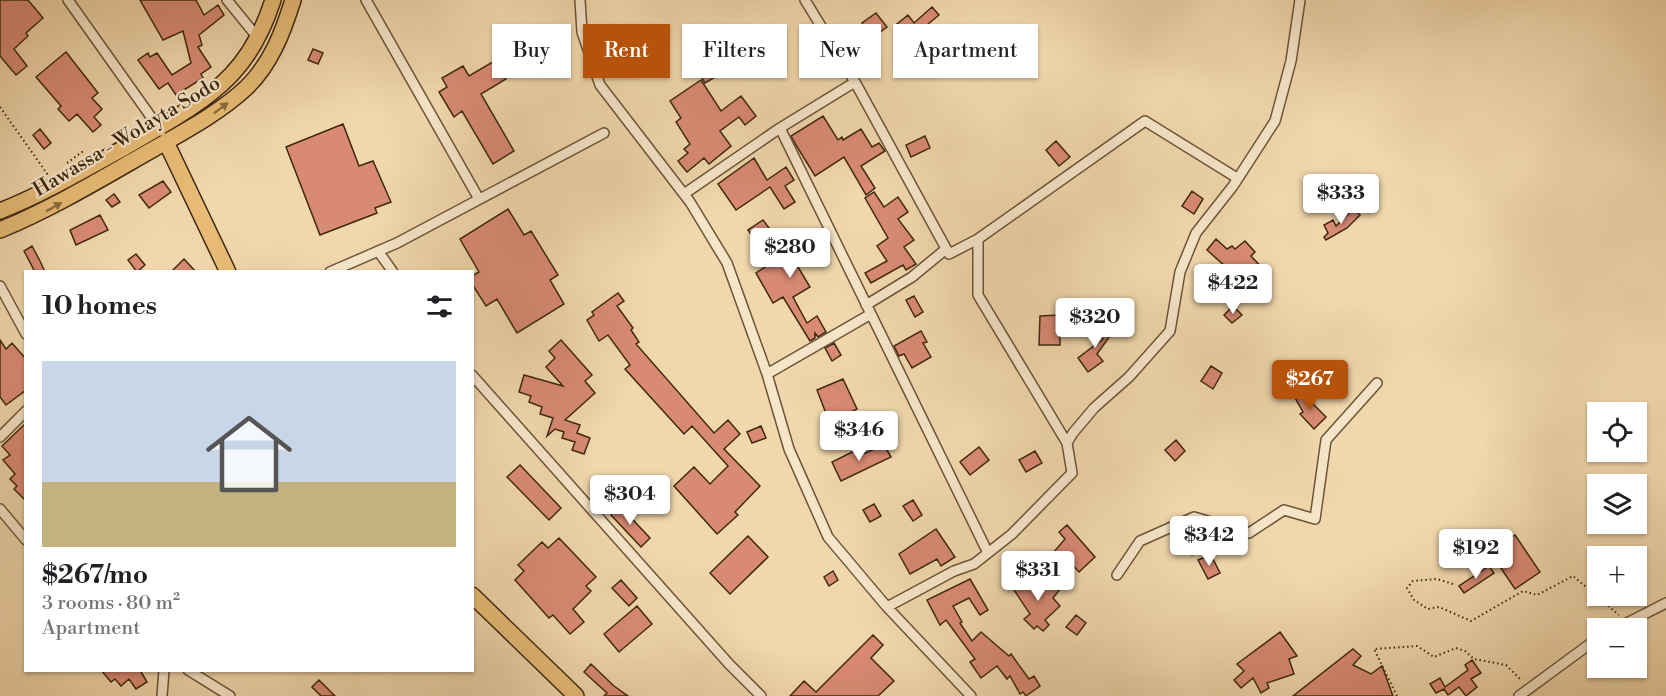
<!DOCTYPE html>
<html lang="en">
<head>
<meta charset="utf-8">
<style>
  :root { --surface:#fff; --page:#f6f6f6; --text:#202124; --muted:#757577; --line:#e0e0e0; --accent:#b45309 }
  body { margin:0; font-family:"Libre Bodoni",serif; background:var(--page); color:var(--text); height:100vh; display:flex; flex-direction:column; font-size:22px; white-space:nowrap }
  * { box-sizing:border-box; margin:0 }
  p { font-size:20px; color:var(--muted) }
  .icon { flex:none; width:33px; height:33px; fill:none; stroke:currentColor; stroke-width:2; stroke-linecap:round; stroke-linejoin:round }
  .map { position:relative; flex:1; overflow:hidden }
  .sheet { position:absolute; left:24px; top:270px; width:450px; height:402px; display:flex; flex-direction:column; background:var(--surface); border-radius:0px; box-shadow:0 2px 4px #0004 }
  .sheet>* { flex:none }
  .top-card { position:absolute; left:492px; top:24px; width:570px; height:54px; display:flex; gap:12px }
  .controls { position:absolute; left:1587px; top:402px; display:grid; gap:12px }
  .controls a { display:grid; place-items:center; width:60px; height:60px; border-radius:0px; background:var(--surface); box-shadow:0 2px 4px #0004; font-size:30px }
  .price { position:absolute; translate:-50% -51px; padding:0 14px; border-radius:6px; background:#fff; color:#222; font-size:20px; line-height:39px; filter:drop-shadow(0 2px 3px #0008) }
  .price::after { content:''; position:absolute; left:50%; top:36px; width:18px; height:14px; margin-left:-9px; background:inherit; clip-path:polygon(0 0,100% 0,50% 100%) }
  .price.active { background:var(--accent); color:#fff }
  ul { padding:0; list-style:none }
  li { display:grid; align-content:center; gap:12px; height:318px; padding:0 18px }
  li+li { border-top:2px solid var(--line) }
  li span { display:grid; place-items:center; height:186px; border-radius:0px; color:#555 }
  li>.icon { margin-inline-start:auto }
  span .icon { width:108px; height:108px; fill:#fffc; stroke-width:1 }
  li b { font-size:26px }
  h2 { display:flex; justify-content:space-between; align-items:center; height:72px; padding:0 18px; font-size:26px }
  .chip { padding:0 21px; border-radius:0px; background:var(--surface); box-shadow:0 2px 4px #0004; font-size:21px; line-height:54px }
  .chip.active { background:var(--accent); color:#fff }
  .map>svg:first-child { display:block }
  .building { fill:#d98a74; stroke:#3f280f; stroke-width:1.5 }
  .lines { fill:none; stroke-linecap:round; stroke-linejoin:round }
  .minor-casing { stroke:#6c5436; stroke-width:12 }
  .primary-casing { stroke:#3f280f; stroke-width:18 }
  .path { stroke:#3f280f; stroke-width:2; stroke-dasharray:1.5 3; stroke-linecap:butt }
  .minor { stroke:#f6e5c9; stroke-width:9 }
  .primary { stroke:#e8bc76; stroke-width:15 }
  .oneway { fill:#8b6b3d }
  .labels { text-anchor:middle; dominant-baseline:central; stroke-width:4.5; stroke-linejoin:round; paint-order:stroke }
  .street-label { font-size:20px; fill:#3f280f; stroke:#f6e5c9 }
</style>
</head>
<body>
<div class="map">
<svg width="1666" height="696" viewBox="0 0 1666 696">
  <rect width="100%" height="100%" fill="#f1d7ac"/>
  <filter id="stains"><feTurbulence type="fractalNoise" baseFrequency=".00333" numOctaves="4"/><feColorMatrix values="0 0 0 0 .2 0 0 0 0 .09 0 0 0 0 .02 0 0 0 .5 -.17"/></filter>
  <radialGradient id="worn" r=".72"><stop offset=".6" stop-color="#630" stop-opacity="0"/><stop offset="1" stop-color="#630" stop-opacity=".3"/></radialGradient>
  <path class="building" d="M0 0H28L43 18 26 33 28 36 14 49 27 66 16 75 0 56Z
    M140 0H196L204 15 218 5 224 15 199 35 202 45 198 47 211 67 201 74 203 78 176 95 168 83 159 89 138 60 148 53 150 57 157 53 172 75 191 63 183 31 163 40Z
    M932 7 939 15 909 40 897 24 908 15 914 23Z
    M876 13 887 27 873 37 862 23Z
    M647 27 654 42 628 54 621 40Z
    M966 44 976 59 967 66 956 50Z
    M313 49 323 53 318 64 308 60Z
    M66 52 98 93 92 98 102 109 94 117 101 125 93 132 77 114 69 121 58 109 61 106 36 77Z
    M496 60 506 79 481 94 514 151 493 164 462 111 454 117 439 92 447 87 442 78 463 66 469 76Z
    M710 62 717 76 705 83 697 69Z
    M701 80 721 111 741 96 756 116 745 125 739 117 720 131 731 146 709 164 704 158 687 172 678 161 688 153 684 149 690 144 676 122 681 118 670 101Z
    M823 116 838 140 842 137 843 140 861 129 872 147 879 143 885 151 861 166 875 188 866 195 844 157 815 176 796 145 791 136Z
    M343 124 359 166 373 161 391 202 375 208 377 213 320 235 286 147Z
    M40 129 51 143 44 149 33 135Z
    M925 136 930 148 911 157 906 145Z
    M1056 141 1070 157 1059 166 1046 150Z
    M754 158 767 180 786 167 794 180 785 186 795 202 784 209 770 187 736 210 718 184Z
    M163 181 171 192 149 208 139 195Z
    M1192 191 1203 199 1194 214 1182 206Z
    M874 192 884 207 898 197 908 212 898 219 914 240 904 247 916 264 906 270 903 265 871 283 865 273 887 261 877 246 888 238 865 198Z
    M114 194 120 202 112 207 106 200Z
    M508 209 524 235 531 231 558 275 550 280 564 304 517 333 497 299 486 306 472 284V276L479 272 460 239Z
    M1353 209 1360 215 1347 228 1326 240 1324 237 1328 233 1324 225 1333 220 1336 226Z
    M100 215 108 230 76 245 70 230Z
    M763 220 769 228 753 238 748 230Z
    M800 231 816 256 798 267 810 287 793 297 807 323 817 316 826 332 818 337 815 333V338L810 341 783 297 773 303 756 273 768 265 764 257Z
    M1216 239 1227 249 1232 246 1235 249 1245 241 1255 252 1251 256 1267 273 1256 284 1242 269 1236 276 1207 250Z
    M32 246 40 261 45 272H35L24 251Z
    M136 254 145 265 137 272 128 260Z
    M184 259 196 272H171Z
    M618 293 624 301 617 306 633 328 631 330 639 342 636 344 714 433 728 420 740 434 724 449 760 486 735 512 738 515 717 534 674 486 694 467 710 484 728 466 692 426 684 434 625 369 630 365 608 335 599 341 587 320 594 315 592 312Z
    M914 296 923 312 915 317 906 300Z
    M1233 306 1242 315 1232 323 1224 315Z
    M1060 315V345H1039L1040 316Z
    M1098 323 1112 333 1097 354 1103 361 1088 372 1078 358 1103 339 1092 331Z
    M921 331 927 342 923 343 931 357 912 368 904 354 899 356 894 346Z
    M0 340 6 349 12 343 26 359V390L6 405 0 397Z
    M561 340 592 375 585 381 595 393 565 420 580 425 577 433 590 438 584 454 572 450 575 442 562 438 564 432 555 429 547 436 553 418 540 414 542 407 529 402 531 396 519 392 524 375 563 386 546 367 555 358 549 351Z
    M834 343 841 355 832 361 825 348Z
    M1211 366 1222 373 1213 389 1201 381Z
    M843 379 857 409 830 424 817 390Z
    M1301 392 1326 417 1314 429 1300 414 1303 412 1294 396Z
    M26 423V501L14 489 17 486 10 479 15 474 3 460 10 455 2 446Z
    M761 426 766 438 752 443 747 432Z
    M1176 440 1185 451 1175 461 1165 450Z
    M884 445 891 457 841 481 832 462 860 448 863 454Z
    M979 447 989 460 970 475 960 462Z
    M1035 451 1042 463 1026 472 1019 460Z
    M520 465 561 508 549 520 507 477Z
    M913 500 922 515 913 521 903 506Z
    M874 504 881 516 870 522 863 510Z
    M620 506 650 538 641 547 611 515Z
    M1067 525 1095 557 1079 572 1067 559 1059 568 1048 559 1065 539 1059 532Z
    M936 529 955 557 941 566 937 559 910 574 899 554Z
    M1192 531 1204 542 1192 555 1180 544Z
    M1515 535 1540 572 1515 589 1490 552Z
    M748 536 768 557 730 594 710 573Z
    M559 538 596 577 586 586 591 591 573 609 584 622 570 634 553 615 549 618 515 580 524 571 518 565 542 542 548 548Z
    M1211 555 1220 573 1208 579 1198 560Z
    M1489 566 1494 573 1464 593 1459 586Z
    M833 571 838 580 829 586 824 577Z
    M1033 576 1042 590 1050 580 1061 588 1053 598 1060 606 1045 620 1049 625 1043 631 1037 626 1034 629 1024 619 1030 614 1014 590Z
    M970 579 988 610 980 615 969 598 953 606 962 622 960 623 972 641 981 632 1009 656 1011 654 1029 679 1034 676 1040 686 1026 696 1023 692 1020 694 1010 676 1007 679 997 666 981 678 970 662 975 659 946 620 940 625 927 600Z
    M621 580 637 598 629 606 612 588Z
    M637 606 652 624 619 652 604 634Z
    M1076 615 1086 623 1077 635 1066 627Z
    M1280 632 1297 656 1289 659 1294 674 1267 683 1269 688 1261 693 1253 678 1241 688 1234 680 1244 671 1237 664Z
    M873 635 883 645 871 658 894 681 878 696H790L804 681 816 692Z
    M1353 649 1361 656 1353 665 1371 674 1382 666 1393 696H1293Z
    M1472 660 1481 673 1471 679 1477 687 1466 696 1459 687 1448 695 1444 689 1436 693 1430 684 1440 678 1445 687 1468 670 1465 665Z
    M591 664 614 686 628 696H604L607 693 584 672Z
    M101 670H140L147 682 136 689 129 679 121 686 115 679 111 682Z
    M319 680 335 696H321L312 687Z"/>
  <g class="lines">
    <defs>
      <path id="minor" d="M68 0 161 131
        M227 0 258 38
        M366 0 479 199
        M580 0 582 32 600 85 690 202 727 263 767 374 789 449 828 537 887 607 971 696
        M855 82 949 254 978 239 1145 121 1237 178
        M684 194 780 128
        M978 239V295L1067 443
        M378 251 393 272
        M330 272 397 243 604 133
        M0 286 26 334
        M866 305 912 277 946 249
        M871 314 988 553
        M767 374 871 314 780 128 855 82 805 0
        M472 375 729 664 761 696
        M0 437 26 411
        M0 509 26 540
        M1117 575 1140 541 1194 517 1249 533 1284 510 1315 519 1326 440 1377 383
        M887 607 954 571 974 564 1012 534 1072 473 1067 443 1073 433 1094 408 1129 377 1170 331 1180 272 1196 233 1233 186 1275 121 1291 61 1300 0
        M1617 628 1666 603
        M188 670 230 696
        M162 696 164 670
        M1519 696 1598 638"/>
      <path id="primary" d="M166 142 228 272
        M0 211C43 194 82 171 122 149 159 127 201 106 231 75 252 53 264 28 273 0
        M0 230C53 208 101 179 150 151 183 132 218 114 246 88 271 64 283 32 293 0
        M472 595 576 696"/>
    </defs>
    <use href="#minor" class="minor-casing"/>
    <use href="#primary" class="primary-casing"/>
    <path class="path" d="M0 107 48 175
      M67 163 82 152 84 154
      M1453 584 1437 579 1413 581 1407 588 1414 600 1428 609 1439 607 1471 621 1523 591 1537 595 1573 576 1619 615
      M1397 696 1374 649 1417 646 1434 657 1456 648 1465 651 1474 659 1506 665 1521 680"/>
    <use href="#minor" class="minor"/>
    <use href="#primary" class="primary"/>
  </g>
  <defs><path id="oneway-solid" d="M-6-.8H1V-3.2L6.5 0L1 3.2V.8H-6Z" transform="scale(1.5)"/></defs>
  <g class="oneway">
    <use href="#oneway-solid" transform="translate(221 108) rotate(-37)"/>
    <use href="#oneway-solid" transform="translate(54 207) rotate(-29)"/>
  </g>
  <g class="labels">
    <g class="street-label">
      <text transform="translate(127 137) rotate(-31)">Hawassa - Wolayta Sodo</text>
    </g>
  </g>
  <rect width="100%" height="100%" filter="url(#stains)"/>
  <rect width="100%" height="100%" fill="url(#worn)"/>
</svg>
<div class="controls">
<a><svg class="icon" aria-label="locate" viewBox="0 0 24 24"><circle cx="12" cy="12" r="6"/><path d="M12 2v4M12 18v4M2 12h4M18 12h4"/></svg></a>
<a><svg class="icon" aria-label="layers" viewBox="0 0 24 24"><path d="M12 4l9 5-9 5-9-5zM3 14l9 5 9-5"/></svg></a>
<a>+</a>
<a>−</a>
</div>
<b class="price" style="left:1341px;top:225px">$333</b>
<b class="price" style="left:790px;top:279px">$280</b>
<b class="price" style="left:1233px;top:315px">$422</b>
<b class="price" style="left:1095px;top:349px">$320</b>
<b class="price active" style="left:1310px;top:411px">$267</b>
<b class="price" style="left:859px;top:462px">$346</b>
<b class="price" style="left:630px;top:526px">$304</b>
<b class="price" style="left:1209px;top:567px">$342</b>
<b class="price" style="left:1476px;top:580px">$192</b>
<b class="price" style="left:1038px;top:602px">$331</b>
<div class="top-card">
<a class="chip">Buy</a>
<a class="chip active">Rent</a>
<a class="chip">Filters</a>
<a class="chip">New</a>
<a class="chip">Apartment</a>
</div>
<section class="sheet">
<h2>10 homes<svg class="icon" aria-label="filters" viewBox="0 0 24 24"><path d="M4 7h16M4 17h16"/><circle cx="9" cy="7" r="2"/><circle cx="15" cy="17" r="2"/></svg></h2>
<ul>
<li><span style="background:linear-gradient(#c9d6e8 65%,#c2b280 0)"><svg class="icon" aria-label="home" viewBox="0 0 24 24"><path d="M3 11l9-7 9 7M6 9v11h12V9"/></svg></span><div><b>$267/mo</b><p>3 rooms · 80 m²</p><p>Apartment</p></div></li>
</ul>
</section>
</div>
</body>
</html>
